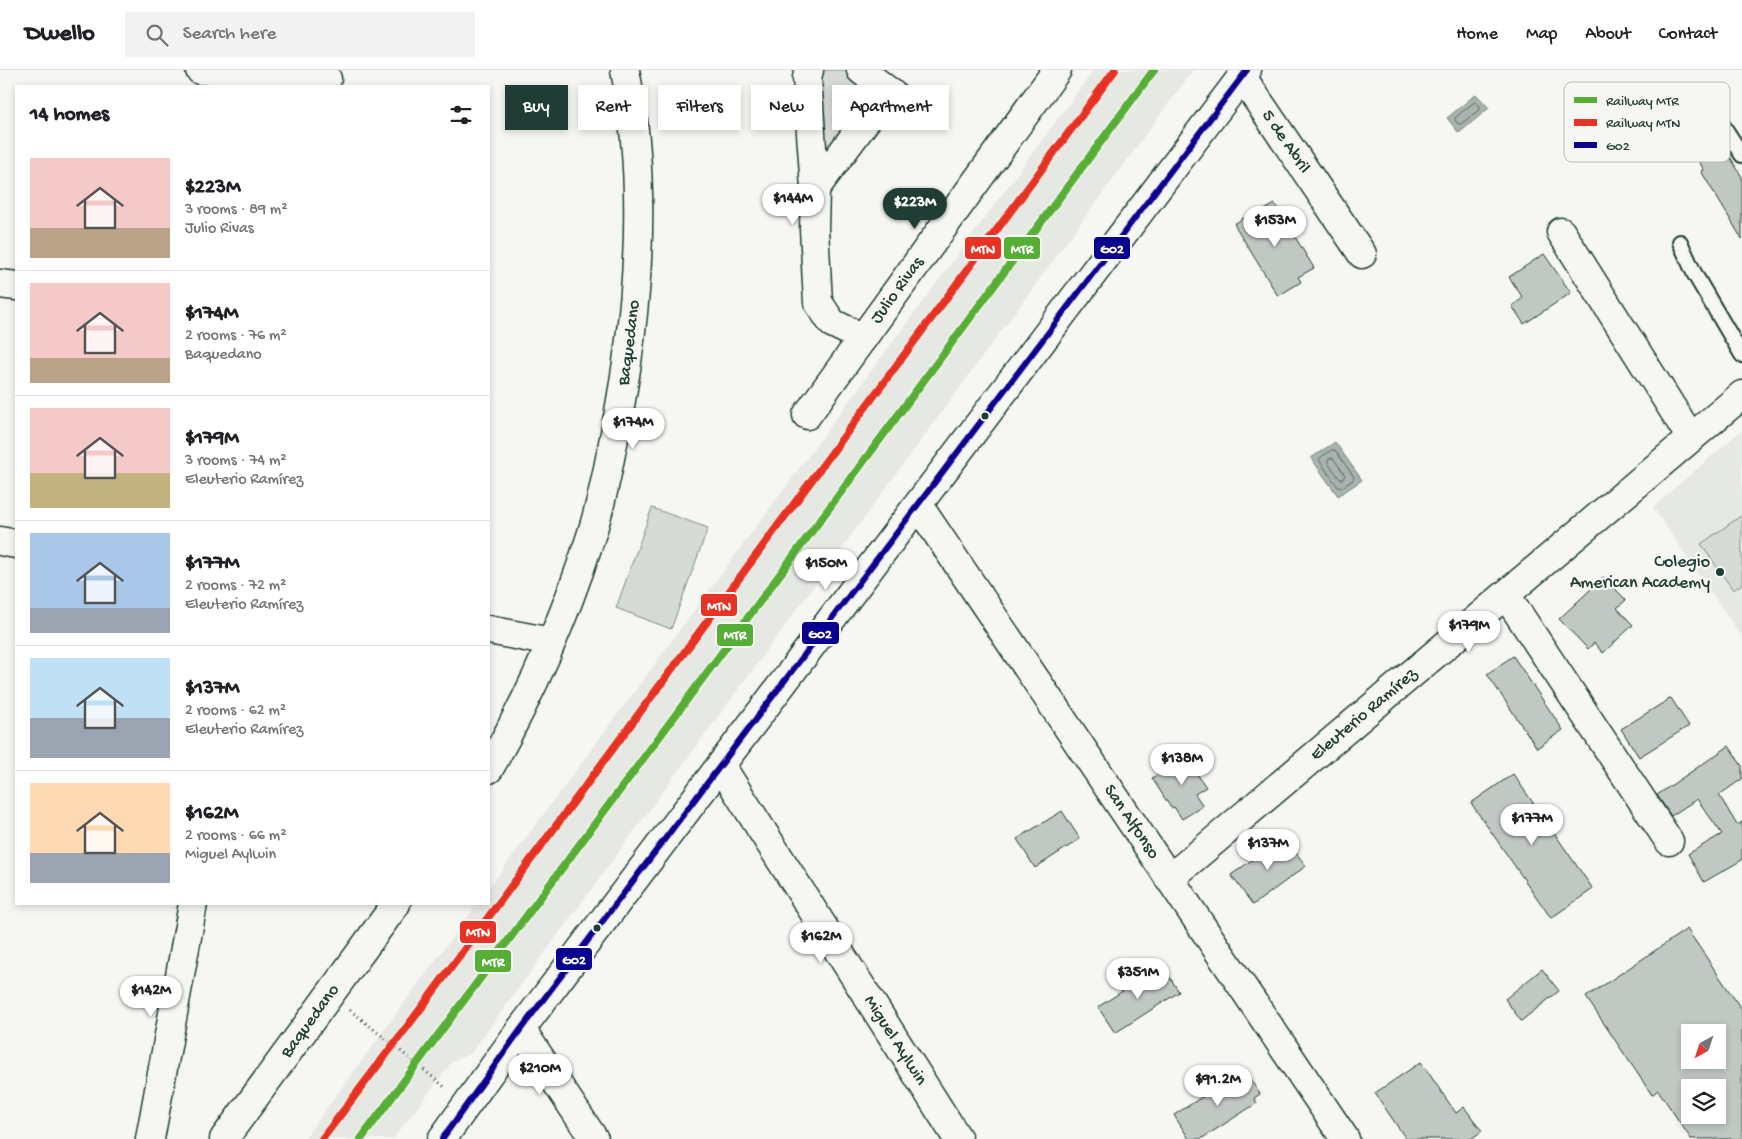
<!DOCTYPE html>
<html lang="en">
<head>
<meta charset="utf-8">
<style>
  :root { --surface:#fff; --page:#f2f2f2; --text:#202124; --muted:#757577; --line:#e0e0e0; --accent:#1f3d34 }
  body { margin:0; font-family:"Gochi Hand",sans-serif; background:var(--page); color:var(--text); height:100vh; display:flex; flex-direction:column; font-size:19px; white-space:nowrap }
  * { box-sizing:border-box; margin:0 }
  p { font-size:16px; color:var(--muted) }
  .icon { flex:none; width:28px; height:28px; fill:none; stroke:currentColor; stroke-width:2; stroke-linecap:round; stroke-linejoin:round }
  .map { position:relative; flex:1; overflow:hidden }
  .drawer { position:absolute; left:15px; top:15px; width:475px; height:820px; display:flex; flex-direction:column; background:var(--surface); border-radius:0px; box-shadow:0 2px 8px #0003 }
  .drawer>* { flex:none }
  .banner { position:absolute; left:505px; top:15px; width:475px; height:45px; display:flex; gap:10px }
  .needle { width:32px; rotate:220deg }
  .controls { position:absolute; left:1681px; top:954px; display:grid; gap:10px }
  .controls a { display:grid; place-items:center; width:45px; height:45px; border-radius:0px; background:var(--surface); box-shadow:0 2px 8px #0003; font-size:25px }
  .price { position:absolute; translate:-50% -42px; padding:0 11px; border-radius:18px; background:#fff; color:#222; font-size:16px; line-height:32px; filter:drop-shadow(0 1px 2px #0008) }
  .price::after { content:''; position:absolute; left:50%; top:30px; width:15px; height:11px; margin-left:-8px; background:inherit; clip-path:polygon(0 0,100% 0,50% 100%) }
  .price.selected { background:var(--accent); color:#fff }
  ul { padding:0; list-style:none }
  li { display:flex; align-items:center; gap:15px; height:125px; padding:0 15px }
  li+li { border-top:1px solid var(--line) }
  li span { display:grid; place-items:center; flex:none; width:140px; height:100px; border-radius:0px; color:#555 }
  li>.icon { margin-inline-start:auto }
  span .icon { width:60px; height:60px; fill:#fffc; stroke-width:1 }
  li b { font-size:21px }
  h2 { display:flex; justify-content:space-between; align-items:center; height:60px; padding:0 15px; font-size:21px }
  .tag { padding:0 18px; border-radius:0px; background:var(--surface); box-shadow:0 2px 8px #0003; font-size:18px; line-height:45px }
  .tag.selected { background:var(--accent); color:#fff }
  header { display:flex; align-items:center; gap:30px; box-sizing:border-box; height:70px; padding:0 25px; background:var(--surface); border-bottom:1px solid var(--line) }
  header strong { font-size:24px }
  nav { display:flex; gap:28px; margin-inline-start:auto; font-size:18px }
  .search { width:350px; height:45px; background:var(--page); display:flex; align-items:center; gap:12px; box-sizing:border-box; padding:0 18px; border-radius:0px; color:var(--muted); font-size:19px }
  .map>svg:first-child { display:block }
  .built { fill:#e6e8e4 }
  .green { fill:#d6dbd6; stroke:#7a8c85 }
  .water { fill:#aab3ae; stroke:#72847d }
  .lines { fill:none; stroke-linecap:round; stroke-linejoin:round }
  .shore { stroke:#576c65; stroke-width:1 }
  .building { fill:#c1c8c3; stroke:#1f3d34; fill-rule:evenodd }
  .lane-casing { stroke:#1f3d34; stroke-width:18 }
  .street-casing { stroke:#1f3d34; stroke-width:31 }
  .secondary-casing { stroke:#1f3d34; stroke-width:31 }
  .path { stroke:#1f3d34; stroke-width:3; stroke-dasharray:1 4; stroke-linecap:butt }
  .lane { stroke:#f6f6f2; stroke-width:14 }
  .street { stroke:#f6f6f2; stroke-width:28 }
  .secondary { stroke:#f6f6f2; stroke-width:28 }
  .bus-1-casing { stroke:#f6f6f2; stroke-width:10 }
  .bus-1 { stroke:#09028f; stroke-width:6 }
  .rail-1-casing { stroke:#f6f6f2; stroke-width:11 }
  .rail-2-casing { stroke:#f6f6f2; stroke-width:11 }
  .rail-1 { stroke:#56ae35; stroke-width:8 }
  .rail-2 { stroke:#e63323; stroke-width:8 }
  .bus-dot { fill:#1f3d34; stroke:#f6f6f2; stroke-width:2 }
  .labels { text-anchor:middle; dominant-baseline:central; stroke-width:4.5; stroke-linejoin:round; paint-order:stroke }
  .street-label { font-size:18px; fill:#1f3d34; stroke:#f6f6f2 }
  .poi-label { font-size:18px; fill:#1f3d34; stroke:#f6f6f2; text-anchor:end }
  .key { fill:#f6f6f2; stroke:#b6beb9; stroke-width:1 }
  .key-label { font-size:14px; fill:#1f3d34 }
  .line-badge { stroke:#f6f6f2; stroke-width:2 }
  .badge-label { font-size:14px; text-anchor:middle; font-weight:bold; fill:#fff }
</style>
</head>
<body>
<header>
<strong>Dwello</strong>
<div class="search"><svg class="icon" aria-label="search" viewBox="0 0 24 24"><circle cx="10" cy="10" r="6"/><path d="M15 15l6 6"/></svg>Search here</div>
<nav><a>Home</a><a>Map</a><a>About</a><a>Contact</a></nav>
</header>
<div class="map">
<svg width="1742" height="1069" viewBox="0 0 1742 1069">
  <rect width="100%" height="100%" fill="#f6f6f2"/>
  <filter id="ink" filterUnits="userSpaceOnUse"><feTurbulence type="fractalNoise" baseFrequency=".02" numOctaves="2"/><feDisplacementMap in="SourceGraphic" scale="10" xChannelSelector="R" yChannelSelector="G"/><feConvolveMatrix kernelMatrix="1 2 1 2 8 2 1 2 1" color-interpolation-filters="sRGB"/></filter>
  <g filter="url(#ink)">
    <path class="built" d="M1094 0H1193L471 983 453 991 393 1069H304L477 834H489V818Z
      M1742 360V568L1653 437Z"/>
    <path class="green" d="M815 0H850L879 22 821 102Z
      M652 438 708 458 671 559 616 538Z
      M1742 445V514L1733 520 1701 474Z"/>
    <path class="water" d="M1476 24 1489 38 1459 63 1447 48Z
      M1335 372 1362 410 1338 426 1311 388Z"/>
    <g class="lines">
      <path class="shore" d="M1475 32 1480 36V39L1461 54H1458L1455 50V48Z
        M1332 380H1335L1354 407 1353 410 1341 418 1338 417 1319 390 1320 388Z
        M1331 388 1334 389 1345 405 1343 409H1340L1328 393V390Z"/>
    </g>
    <path class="building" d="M1720 70 1742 107V169L1701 101 1704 100 1695 85Z
      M1275 134 1314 198 1298 207 1301 212 1278 226 1234 154 1255 141 1257 144Z
      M1544 184 1571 223 1524 254 1512 236 1523 228 1509 207Z
      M1604 507 1626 530 1617 538 1633 555 1603 583 1594 573 1588 579 1559 549Z
      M1513 586 1563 660 1537 678 1487 604Z
      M1671 628 1689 656 1639 687 1621 659Z
      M1729 676 1742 696V709L1719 725 1737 755 1742 752V790L1704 812 1688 784 1722 764 1697 729 1671 746 1657 725Z
      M1191 683 1202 700 1197 704 1206 717 1195 724 1203 736 1182 749 1174 737 1171 738 1152 708Z
      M1513 704 1593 819 1551 848 1471 733Z
      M1062 741 1080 769 1035 798 1017 769Z
      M1284 767 1306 796 1253 835 1231 805Z
      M1687 859 1742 940V1069H1691L1658 1020 1652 1025 1586 927ZM1690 962H1718V990H1690ZM1690 1018H1718V1045H1690Z
      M1164 898 1179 922 1115 963 1098 937 1135 913 1137 916Z
      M1542 899 1559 921 1521 951 1505 929Z
      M1421 992 1456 1043 1464 1037 1482 1061 1471 1069H1406L1375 1023Z
      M1244 1000 1260 1024 1254 1028 1257 1033 1201 1069H1189L1174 1045Z"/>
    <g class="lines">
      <defs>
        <path id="lane" d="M1707 31 1742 85
          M1680 172 1695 205 1742 285"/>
        <g id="street">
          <path d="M200 0 327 9"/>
          <path d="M809 0 807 8 815 119 814 159 818 232 832 253 863 268"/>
          <path d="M861 0 911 39"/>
          <path id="s1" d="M1242 7 1362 184"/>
          <path d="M815 119 888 21"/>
          <path d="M1561 162 1691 368"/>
          <path d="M0 214 16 216"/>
          <path id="s2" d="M807 345 1057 0"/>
          <path d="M1506 525 1669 771"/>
          <path id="s3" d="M721 696 958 1069"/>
          <path id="s4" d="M1169 809 1742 325"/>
          <path d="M150 1069 193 834"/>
        </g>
        <g id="secondary">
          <path id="s5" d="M918 435 1345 1069"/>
          <path d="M0 471 16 474"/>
          <path d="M489 560 551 572"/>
          <path id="s6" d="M489 699C529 628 563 552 588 475 600 440 607 404 614 368 638 248 649 121 625 0"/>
          <path d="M521 959 594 1069"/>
          <path id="s7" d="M224 1069 396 834"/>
          <path d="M442 1069 521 959 1247 0"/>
        </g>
      </defs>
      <use href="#lane" class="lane-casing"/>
      <use href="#street" class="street-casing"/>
      <use href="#secondary" class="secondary-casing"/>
      <path class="path" d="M350 940 446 1018"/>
      <use href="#lane" class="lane"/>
      <use href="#street" class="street"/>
      <use href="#secondary" class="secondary"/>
      <defs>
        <path id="bus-1" d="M442 1069 521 959 1247 0"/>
      </defs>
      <use href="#bus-1" class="bus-1-casing"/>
      <use href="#bus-1" class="bus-1"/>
      <defs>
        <path id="rail-1" d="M361 1069 1154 0"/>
        <path id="rail-2" d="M322 1069 416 945 1115 0"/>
      </defs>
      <use href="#rail-1" class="rail-1-casing"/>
      <use href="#rail-2" class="rail-2-casing"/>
      <use href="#rail-1" class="rail-1"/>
      <use href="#rail-2" class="rail-2"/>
    </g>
  </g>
  <g class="bus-dot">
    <circle cx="985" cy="346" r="4.5"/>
    <circle cx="1720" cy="502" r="5"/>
    <circle cx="597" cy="858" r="4.5"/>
  </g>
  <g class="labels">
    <g class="street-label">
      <text stroke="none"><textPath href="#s1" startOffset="78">5 de Abril</textPath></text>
      <text stroke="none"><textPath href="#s2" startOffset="154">Julio Rivas</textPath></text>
      <text stroke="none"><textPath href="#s6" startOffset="452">Baquedano</textPath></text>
      <text stroke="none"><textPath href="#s4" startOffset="255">Eleuterio Ramírez</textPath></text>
      <text stroke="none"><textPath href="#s5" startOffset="382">San Alfonso</textPath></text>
      <text stroke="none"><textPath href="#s7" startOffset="146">Baquedano</textPath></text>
      <text stroke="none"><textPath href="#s3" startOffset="325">Miguel Aylwin</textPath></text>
    </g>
    <g class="poi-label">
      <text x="1710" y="492">Colegio<tspan x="1710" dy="21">American Academy</tspan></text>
    </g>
  </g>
  <rect x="1564" y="12" width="166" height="80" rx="8" class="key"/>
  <rect x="1574" y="27" width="23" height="6" fill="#56ae35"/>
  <rect x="1574" y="49" width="23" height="7" fill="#e63323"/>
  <rect x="1574" y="72" width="23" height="6" fill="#09028f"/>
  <g class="key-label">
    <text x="1606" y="35">Railway MTR</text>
    <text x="1606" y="57">Railway MTN</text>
    <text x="1606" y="80">G02</text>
  </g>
  <g class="line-badge">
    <rect x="1093" y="166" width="38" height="24" rx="5" fill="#09028f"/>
    <rect x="1003" y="166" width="38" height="24" rx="5" fill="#56ae35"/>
    <rect x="964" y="166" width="38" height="24" rx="5" fill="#e63323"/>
    <rect x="700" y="523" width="38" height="24" rx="5" fill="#e63323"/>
    <rect x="801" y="551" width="39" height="24" rx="5" fill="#09028f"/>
    <rect x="716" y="553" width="38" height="24" rx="5" fill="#56ae35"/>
    <rect x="459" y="850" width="38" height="24" rx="5" fill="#e63323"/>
    <rect x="555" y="877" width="38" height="24" rx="5" fill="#09028f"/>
    <rect x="474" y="879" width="38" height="24" rx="5" fill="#56ae35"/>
  </g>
  <g class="badge-label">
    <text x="1112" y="183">G02</text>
    <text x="1022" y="183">MTR</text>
    <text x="983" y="183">MTN</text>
    <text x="719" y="540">MTN</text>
    <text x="820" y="568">G02</text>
    <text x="735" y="569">MTR</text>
    <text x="478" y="866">MTN</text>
    <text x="574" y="894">G02</text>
    <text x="493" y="896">MTR</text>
  </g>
</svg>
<div class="controls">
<a><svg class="needle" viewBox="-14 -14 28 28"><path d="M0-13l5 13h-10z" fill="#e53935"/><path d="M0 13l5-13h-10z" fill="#757577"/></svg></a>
<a><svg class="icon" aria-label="layers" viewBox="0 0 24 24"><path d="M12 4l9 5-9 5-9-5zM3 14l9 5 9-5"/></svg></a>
</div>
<b class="price" style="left:793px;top:156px">$144M</b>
<b class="price selected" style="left:915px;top:160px">$223M</b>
<b class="price" style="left:1275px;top:178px">$153M</b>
<b class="price" style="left:633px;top:380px">$174M</b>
<b class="price" style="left:826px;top:521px">$150M</b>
<b class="price" style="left:1469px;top:583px">$179M</b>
<b class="price" style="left:1182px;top:716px">$138M</b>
<b class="price" style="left:1532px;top:776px">$177M</b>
<b class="price" style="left:1268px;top:801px">$137M</b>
<b class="price" style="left:821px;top:894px">$162M</b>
<b class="price" style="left:1138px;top:930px">$351M</b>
<b class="price" style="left:151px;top:948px">$142M</b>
<b class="price" style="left:540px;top:1026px">$210M</b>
<b class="price" style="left:1218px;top:1037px">$91.2M</b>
<div class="banner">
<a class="tag selected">Buy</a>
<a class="tag">Rent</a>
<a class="tag">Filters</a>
<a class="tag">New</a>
<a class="tag">Apartment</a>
</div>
<section class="drawer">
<h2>14 homes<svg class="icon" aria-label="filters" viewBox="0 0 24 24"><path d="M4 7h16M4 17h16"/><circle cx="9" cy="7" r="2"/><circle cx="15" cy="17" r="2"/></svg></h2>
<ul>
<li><span style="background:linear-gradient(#f6c9c9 70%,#b9a48a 0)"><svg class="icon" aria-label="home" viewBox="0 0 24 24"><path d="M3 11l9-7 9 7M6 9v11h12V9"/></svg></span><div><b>$223M</b><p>3 rooms · 89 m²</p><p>Julio Rivas</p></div></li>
<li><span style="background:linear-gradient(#f6c9c9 75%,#b9a48a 0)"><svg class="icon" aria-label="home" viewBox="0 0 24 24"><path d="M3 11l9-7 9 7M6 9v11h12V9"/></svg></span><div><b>$174M</b><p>2 rooms · 76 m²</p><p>Baquedano</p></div></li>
<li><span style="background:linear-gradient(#f6c9c9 65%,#c2b280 0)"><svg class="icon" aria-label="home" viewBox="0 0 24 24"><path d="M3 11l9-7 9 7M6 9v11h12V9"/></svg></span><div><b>$179M</b><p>3 rooms · 74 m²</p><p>Eleuterio Ramírez</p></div></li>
<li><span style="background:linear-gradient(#a9c7e8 75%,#9aa5b1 0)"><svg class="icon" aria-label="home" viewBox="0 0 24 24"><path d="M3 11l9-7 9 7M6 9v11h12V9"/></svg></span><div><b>$177M</b><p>2 rooms · 72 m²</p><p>Eleuterio Ramírez</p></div></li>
<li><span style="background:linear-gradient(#bfe0f5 60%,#9aa5b1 0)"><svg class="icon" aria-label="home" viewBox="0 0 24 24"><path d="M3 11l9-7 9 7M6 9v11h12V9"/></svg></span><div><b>$137M</b><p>2 rooms · 62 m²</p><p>Eleuterio Ramírez</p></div></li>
<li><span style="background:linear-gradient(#ffd9b3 70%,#9aa5b1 0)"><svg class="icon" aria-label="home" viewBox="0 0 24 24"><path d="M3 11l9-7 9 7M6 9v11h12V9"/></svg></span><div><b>$162M</b><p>2 rooms · 66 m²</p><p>Miguel Aylwin</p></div></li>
</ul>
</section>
</div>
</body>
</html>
